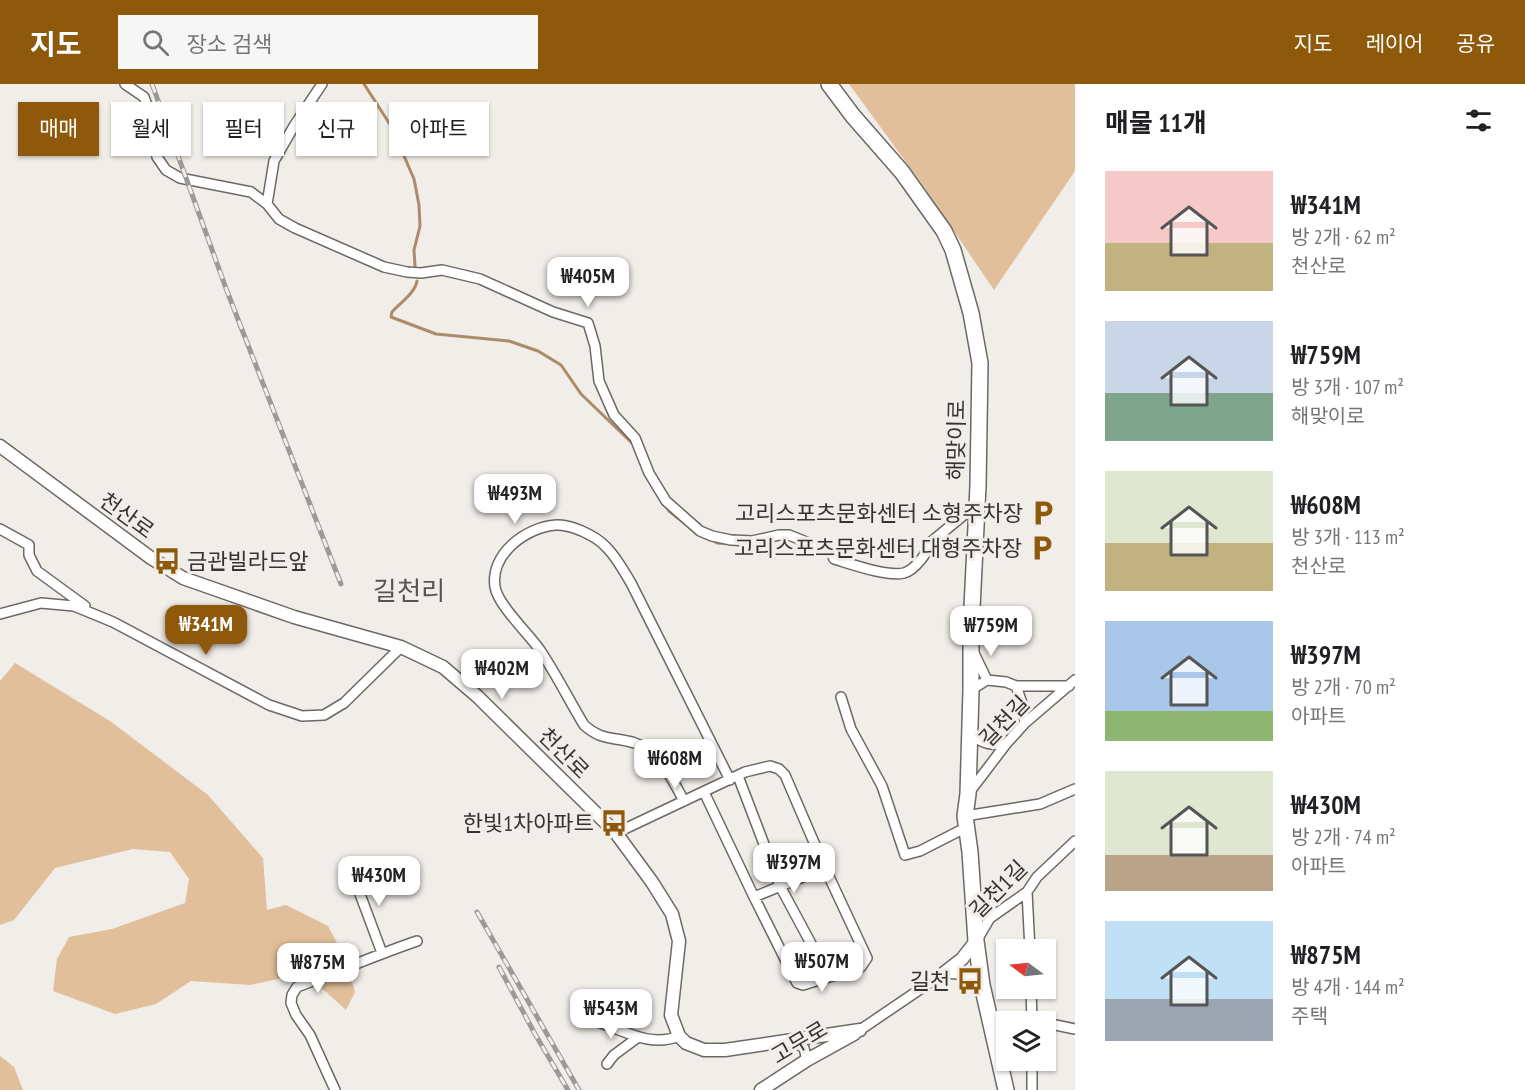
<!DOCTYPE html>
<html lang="ko">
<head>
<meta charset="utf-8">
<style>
  :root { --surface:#fff; --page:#f6f6f6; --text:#202124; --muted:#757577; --accent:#8e590b }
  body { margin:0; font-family:"PT Sans Narrow","Noto Sans KR",sans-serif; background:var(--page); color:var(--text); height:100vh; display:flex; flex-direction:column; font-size:22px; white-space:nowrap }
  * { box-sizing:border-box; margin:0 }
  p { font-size:20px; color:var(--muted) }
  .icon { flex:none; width:33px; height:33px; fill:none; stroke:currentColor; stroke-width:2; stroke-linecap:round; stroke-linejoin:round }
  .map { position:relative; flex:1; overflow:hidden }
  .drawer { display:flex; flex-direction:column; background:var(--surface); width:450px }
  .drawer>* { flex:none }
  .banner { position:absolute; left:18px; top:18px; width:570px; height:54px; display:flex; gap:12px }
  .needle { width:39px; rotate:285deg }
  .tools { position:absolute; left:996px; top:855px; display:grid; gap:12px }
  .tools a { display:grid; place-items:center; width:60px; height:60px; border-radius:0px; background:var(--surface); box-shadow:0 2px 4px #0004; font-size:30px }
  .price { position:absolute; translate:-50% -51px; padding:0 14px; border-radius:12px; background:#fff; color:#222; font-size:20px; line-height:39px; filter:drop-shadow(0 2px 3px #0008) }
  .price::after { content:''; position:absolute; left:50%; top:36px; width:18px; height:14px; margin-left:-9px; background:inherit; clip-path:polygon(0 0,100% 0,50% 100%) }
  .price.current { background:var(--accent); color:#fff }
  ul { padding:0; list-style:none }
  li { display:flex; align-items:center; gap:18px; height:150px; padding:0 30px }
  li span { display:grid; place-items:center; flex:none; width:168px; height:120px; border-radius:0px; color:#555 }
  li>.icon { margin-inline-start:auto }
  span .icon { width:72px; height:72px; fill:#fffc; stroke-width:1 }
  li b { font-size:26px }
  h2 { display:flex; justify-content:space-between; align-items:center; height:72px; padding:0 30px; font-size:26px }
  .pill { padding:0 21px; border-radius:0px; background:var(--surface); box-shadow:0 2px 4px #0004; font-size:21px; line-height:54px }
  .pill.current { background:var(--accent); color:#fff }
  header { display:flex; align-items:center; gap:36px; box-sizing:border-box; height:84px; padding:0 30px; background:var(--accent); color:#fff }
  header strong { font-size:28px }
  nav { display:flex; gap:33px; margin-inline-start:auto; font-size:21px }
  .search { width:420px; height:54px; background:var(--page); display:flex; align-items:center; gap:15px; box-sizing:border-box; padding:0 21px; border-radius:0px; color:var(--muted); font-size:22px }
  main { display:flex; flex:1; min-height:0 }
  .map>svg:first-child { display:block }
  .green { fill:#e1bf9a }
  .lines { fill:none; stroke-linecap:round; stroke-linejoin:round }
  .stream { stroke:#ac8b68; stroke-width:3 }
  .minor-casing { stroke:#6c6965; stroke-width:12 }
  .tertiary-casing { stroke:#6c6965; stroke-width:15 }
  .primary-casing { stroke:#6c6965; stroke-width:18 }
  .minor { stroke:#fff; stroke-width:9 }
  .tertiary { stroke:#fff; stroke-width:12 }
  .primary { stroke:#fff; stroke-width:15 }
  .rail-casing { stroke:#9c9996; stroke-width:5 }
  .rail { stroke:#f1ede9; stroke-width:3; stroke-dasharray:9; stroke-linecap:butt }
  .labels { text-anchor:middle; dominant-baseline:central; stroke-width:6; stroke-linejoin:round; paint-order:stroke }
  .street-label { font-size:22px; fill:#363433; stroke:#f1ede9 }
  .poi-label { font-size:22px; fill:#363433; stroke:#f1ede9; text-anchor:end }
  .quarter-label { font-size:26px; fill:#575451; stroke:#f1ede9 }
</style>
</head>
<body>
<header>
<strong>지도</strong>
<div class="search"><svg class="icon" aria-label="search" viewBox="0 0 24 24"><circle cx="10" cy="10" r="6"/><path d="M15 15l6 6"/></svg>장소 검색</div>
<nav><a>지도</a><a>레이어</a><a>공유</a></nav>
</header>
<main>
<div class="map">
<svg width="1075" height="1006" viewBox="0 0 1075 1006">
  <rect width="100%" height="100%" fill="#f1ede9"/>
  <path class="green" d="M849 0H1075V87L994 206 922 100Z
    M15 579 110 637 208 711 263 774 267 826 286 821 328 842 345 874 355 908 346 926 305 889 250 901 191 897 156 920 115 930 53 907 57 875 69 853 112 845 185 819 189 795 170 768 133 765 55 784 14 836 0 841V597Z
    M0 972 14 983 23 1006H0Z"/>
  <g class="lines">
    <path class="stream" d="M364 0 391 42 414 95 419 121 420 142 414 166 415 182
      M417 197C415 209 400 219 392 228L391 233 436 250 509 257 538 267 561 281 581 310 632 359
      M664 420 669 427 688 442
      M712 456 717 459 731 460
      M738 461 751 462 781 455"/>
    <defs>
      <path id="minor" d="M125 0 144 13 148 24 157 73 166 86 180 94 251 108 267 120 279 135 295 144 384 183 407 188 421 189 442 186 480 195 553 228 588 239 595 262 599 297 614 331 635 354 649 389 666 417 700 447 712 452 731 456 752 457 779 451H789L831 468 834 475C851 480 887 493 904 489 915 486 928 468 931 458L977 420
        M267 120 274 77 294 42 322 0
        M0 445 29 461V471L37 487 85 522
        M0 530 41 519 74 522 113 538 269 621 302 632 324 631 344 619 401 563
        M974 569 987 596
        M1016 602 1022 619 1025 639
        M971 606 987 596 1006 598 1016 602H1069
        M841 613 851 645 882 702 905 771 920 767 965 744
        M970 651C983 659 990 662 1006 660
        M704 708 754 813 797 899 803 901 829 893 780 802 738 692
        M968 710 1006 660 1025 639 1075 596
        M684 717C671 693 657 662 627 657 608 653 600 655 584 641 569 616 556 590 540 566 528 549 498 521 495 503 490 470 526 443 556 441 566 440 581 446 590 451 610 461 620 481 631 499L730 696
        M965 732 1040 720 1075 705
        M616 749 745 688 770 682 779 685 785 691 825 784 867 874 861 883 829 893
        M351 786 382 869
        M1027 808 1030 866
        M754 813 825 784
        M977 856 990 834 1027 808 1037 793 1075 757
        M1031 904 1032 938
        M595 937C623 946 650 964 679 952
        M1046 939 1075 945
        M860 946 944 889 970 891 982 901
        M791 956 804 964 807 976
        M607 980 614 971 637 954
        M335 1006 310 951 296 931 291 919 292 911 297 903C337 888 376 871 417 857
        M1032 1006V976"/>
      <path id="tertiary" d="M0 362 151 474 183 494 294 533 401 563 443 583 477 612 616 749 652 798 672 830 679 857 671 931 679 952 686 959 704 966H725L860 946
        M944 889 962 875 976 857
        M761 1006 807 976 854 950"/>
      <path id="primary" d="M829 0 853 32 902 88 944 147 953 166 971 229 980 279 978 402 971 544V606L968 710 965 732 970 768 976 857 982 901 1006 1006"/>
    </defs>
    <use href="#minor" class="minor-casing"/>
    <use href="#tertiary" class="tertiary-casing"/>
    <use href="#primary" class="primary-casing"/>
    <use href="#minor" class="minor"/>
    <use href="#tertiary" class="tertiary"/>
    <use href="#primary" class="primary"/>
    <defs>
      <path id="rail" d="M152 0 227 207 341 500
        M477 828 579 1006
        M499 883 535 950 568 1006"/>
    </defs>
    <use href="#rail" class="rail-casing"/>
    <use href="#rail" class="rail"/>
  </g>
  <defs>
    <symbol id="parking-bare" viewBox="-9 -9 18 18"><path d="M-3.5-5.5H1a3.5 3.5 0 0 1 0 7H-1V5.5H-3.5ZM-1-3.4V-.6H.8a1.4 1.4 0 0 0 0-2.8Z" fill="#8e590b" stroke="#f1ede9" stroke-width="2.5" paint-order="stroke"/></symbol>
    <symbol id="bus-bare" viewBox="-9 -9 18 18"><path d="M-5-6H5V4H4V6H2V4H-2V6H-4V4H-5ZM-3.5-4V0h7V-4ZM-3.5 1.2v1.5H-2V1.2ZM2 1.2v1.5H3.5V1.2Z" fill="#8e590b" stroke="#f1ede9" stroke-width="2.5" paint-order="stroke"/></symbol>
  </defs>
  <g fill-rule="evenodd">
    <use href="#parking-bare" x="1024" y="410" width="38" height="38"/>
    <use href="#parking-bare" x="1023" y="445" width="38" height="38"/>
    <use href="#bus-bare" x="148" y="458" width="38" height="38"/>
    <use href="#bus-bare" x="595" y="720" width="38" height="38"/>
    <use href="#bus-bare" x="951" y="878" width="38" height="38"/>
  </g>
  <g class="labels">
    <g class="street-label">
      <text transform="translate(956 356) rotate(-89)">해맞이로</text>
      <text transform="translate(127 431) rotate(36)">천산로</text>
      <text transform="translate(1004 637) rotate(-46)">길천길</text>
      <text transform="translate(564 669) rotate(45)">천산로</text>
      <text transform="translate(998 805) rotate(-45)">길천1길</text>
      <text transform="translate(799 958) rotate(-31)">고무로</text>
    </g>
    <g class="poi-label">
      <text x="1023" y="429">고리스포츠문화센터 소형주차장</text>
      <text x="1022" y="464">고리스포츠문화센터 대형주차장</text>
      <text x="187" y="477" text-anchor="start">금관빌라드앞</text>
      <text x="594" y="739">한빛1차아파트</text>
      <text x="950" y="897">길천</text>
    </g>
    <g class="quarter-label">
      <text x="409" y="506">길천리</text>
    </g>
  </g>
</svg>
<div class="tools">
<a><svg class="needle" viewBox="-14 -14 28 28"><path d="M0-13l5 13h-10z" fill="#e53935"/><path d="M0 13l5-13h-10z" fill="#757577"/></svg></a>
<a><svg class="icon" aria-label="layers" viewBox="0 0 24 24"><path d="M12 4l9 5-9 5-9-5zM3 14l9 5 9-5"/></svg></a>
</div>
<b class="price" style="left:588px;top:224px">₩405M</b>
<b class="price" style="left:515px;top:441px">₩493M</b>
<b class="price current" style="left:206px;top:572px">₩341M</b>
<b class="price" style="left:991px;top:573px">₩759M</b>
<b class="price" style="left:502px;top:616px">₩402M</b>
<b class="price" style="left:675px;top:706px">₩608M</b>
<b class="price" style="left:794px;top:810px">₩397M</b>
<b class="price" style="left:379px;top:823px">₩430M</b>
<b class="price" style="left:822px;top:909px">₩507M</b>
<b class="price" style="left:318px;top:910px">₩875M</b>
<b class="price" style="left:611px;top:956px">₩543M</b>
<div class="banner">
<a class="pill current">매매</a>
<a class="pill">월세</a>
<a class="pill">필터</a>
<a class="pill">신규</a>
<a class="pill">아파트</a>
</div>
</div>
<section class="drawer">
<h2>매물 11개<svg class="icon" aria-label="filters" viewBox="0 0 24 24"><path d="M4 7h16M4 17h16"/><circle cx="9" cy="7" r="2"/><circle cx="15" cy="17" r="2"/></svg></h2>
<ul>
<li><span style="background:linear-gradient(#f6c9c9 60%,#c2b280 0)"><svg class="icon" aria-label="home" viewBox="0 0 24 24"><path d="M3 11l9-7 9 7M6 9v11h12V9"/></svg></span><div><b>₩341M</b><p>방 2개 · 62 m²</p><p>천산로</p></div></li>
<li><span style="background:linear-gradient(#c9d6e8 60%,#7fa58c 0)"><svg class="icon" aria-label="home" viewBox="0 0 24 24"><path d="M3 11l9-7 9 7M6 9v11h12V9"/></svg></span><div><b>₩759M</b><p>방 3개 · 107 m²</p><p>해맞이로</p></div></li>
<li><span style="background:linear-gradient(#dfe7d0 60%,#c2b280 0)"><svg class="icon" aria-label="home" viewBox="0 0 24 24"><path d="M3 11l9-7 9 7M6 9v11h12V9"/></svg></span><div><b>₩608M</b><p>방 3개 · 113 m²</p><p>천산로</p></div></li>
<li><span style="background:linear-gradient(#a9c7e8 75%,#8fb573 0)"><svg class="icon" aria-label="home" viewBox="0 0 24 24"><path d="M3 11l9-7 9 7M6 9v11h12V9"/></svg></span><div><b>₩397M</b><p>방 2개 · 70 m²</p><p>아파트</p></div></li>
<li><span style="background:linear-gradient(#dfe7d0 70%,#b9a48a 0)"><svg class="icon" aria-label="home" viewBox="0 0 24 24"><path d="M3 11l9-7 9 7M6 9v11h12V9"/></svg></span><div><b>₩430M</b><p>방 2개 · 74 m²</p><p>아파트</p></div></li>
<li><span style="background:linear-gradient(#bfe0f5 65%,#9aa5b1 0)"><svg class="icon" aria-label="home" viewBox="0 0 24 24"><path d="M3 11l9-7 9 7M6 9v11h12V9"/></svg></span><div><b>₩875M</b><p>방 4개 · 144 m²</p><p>주택</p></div></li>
</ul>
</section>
</main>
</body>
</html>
